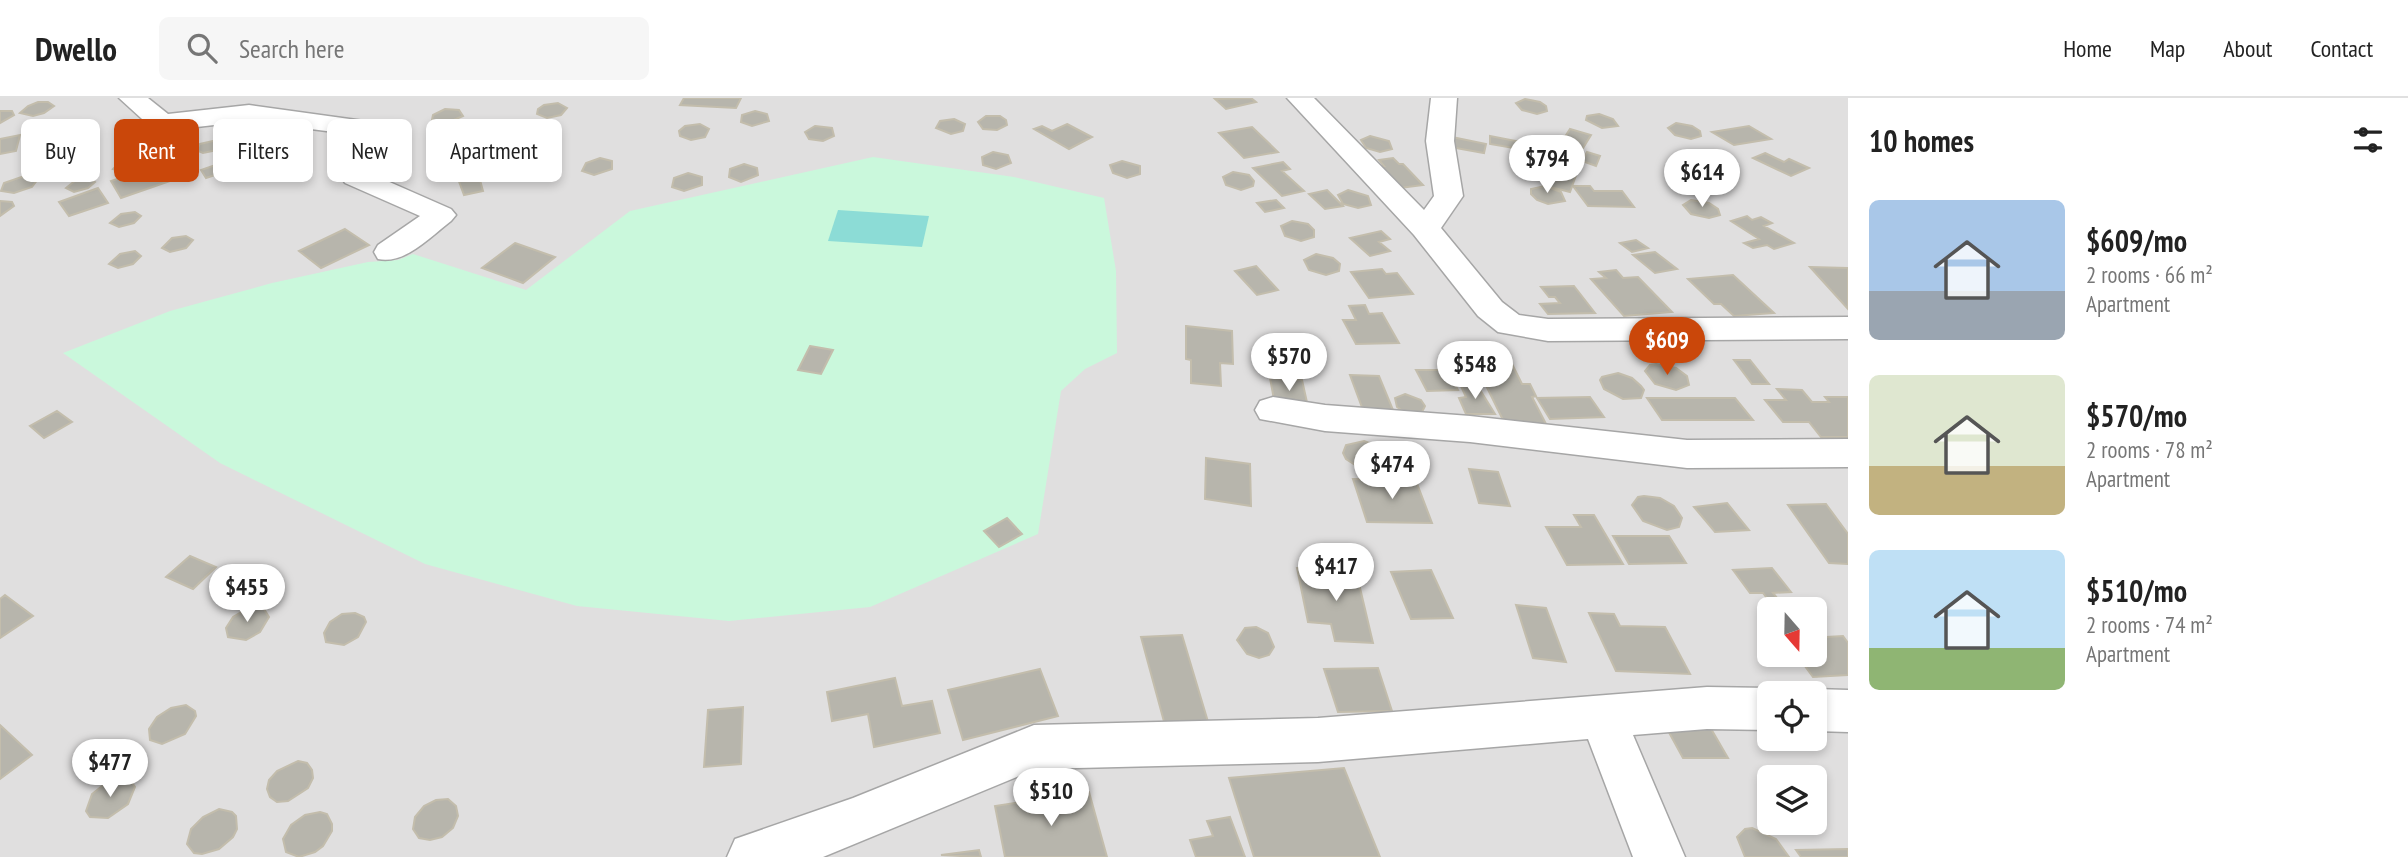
<!DOCTYPE html>
<html lang="en">
<head>
<meta charset="utf-8">
<style>
  :root { --surface:#fff; --page:#f6f6f6; --text:#222; --muted:#767676; --line:#e0e0e0; --accent:#ca470a }
  body { margin:0; font-family:"PT Sans Narrow",sans-serif; background:var(--page); color:var(--text); height:100vh; display:flex; flex-direction:column; font-size:26px; white-space:nowrap }
  * { box-sizing:border-box; margin:0 }
  p { font-size:23px; color:var(--muted) }
  .icon { flex:none; width:38px; height:38px; fill:none; stroke:currentColor; stroke-width:2; stroke-linecap:round; stroke-linejoin:round }
  .map { position:relative; flex:1; overflow:hidden }
  .sheet { display:flex; flex-direction:column; background:var(--surface); width:560px }
  .sheet>* { flex:none }
  .hud { position:absolute; left:21px; top:21px; width:665px; height:63px; display:flex; gap:14px }
  .needle { width:46px; rotate:160deg }
  .tools { position:absolute; left:1757px; top:499px; display:grid; gap:14px }
  .tools a { display:grid; place-items:center; width:70px; height:70px; border-radius:10px; background:var(--surface); box-shadow:0 4px 10px #0003; font-size:35px }
  .price { position:absolute; translate:-50% -60px; padding:0 16px; border-radius:24px; background:#fff; color:#222; font-size:23px; line-height:46px; filter:drop-shadow(0 2px 4px #0008) }
  .price::after { content:''; position:absolute; left:50%; top:42px; width:21px; height:16px; margin-left:-10px; background:inherit; clip-path:polygon(0 0,100% 0,50% 100%) }
  .price.current { background:var(--accent); color:#fff }
  ul { padding:0; list-style:none }
  li { display:flex; align-items:center; gap:21px; height:175px; padding:0 21px }
  li span { display:grid; place-items:center; flex:none; width:196px; height:140px; border-radius:10px; color:#555 }
  li>.icon { margin-inline-start:auto }
  span .icon { width:84px; height:84px; fill:#fffc; stroke-width:1 }
  li b { font-size:30px }
  h2 { display:flex; justify-content:space-between; align-items:center; height:84px; padding:0 21px; font-size:30px }
  .pill { padding:0 24px; border-radius:10px; background:var(--surface); box-shadow:0 4px 10px #0003; font-size:24px; line-height:63px }
  .pill.current { background:var(--accent); color:#fff }
  header { display:flex; align-items:center; gap:42px; box-sizing:border-box; height:98px; padding:0 35px; background:var(--surface); border-bottom:2px solid var(--line) }
  header strong { font-size:33px }
  nav { display:flex; gap:38px; margin-inline-start:auto; font-size:24px }
  .search { width:490px; height:63px; background:var(--page); display:flex; align-items:center; gap:18px; box-sizing:border-box; padding:0 24px; border-radius:10px; color:var(--muted); font-size:26px }
  main { display:flex; flex:1; min-height:0 }
  .map>svg:first-child { display:block }
  .residential { fill:#e0dfdf; fill-rule:evenodd }
  .park { fill:#caf8dc }
  .pitch { fill:#8cdcd6 }
  .building { fill:#b7b5ac; stroke:#c3bdac; stroke-width:2 }
  .lines { fill:none; stroke-linecap:round; stroke-linejoin:round }
  .street-casing { stroke:#a6a6a6; stroke-width:3 }
  .street { fill:#fff; fill-rule:evenodd }
</style>
</head>
<body>
<header>
<strong>Dwello</strong>
<div class="search"><svg class="icon" aria-label="search" viewBox="0 0 24 24"><circle cx="10" cy="10" r="6"/><path d="M15 15l6 6"/></svg>Search here</div>
<nav><a>Home</a><a>Map</a><a>About</a><a>Contact</a></nav>
</header>
<main>
<div class="map">
<svg width="1848" height="759" viewBox="0 0 1848 759">
  <rect width="100%" height="100%" fill="#f1f1e9"/>
  <path class="residential" d="M0 0H1848V759H0ZM1769 511H1815V556H1769ZM1769 595H1815V640H1769ZM1769 679H1815V724H1769Z"/>
  <path class="park" d="M873 59 1014 79 1104 100 1116 173 1117 255 1085 271 1061 293 1038 436 870 509 729 523 577 508 425 466 220 365 63 255 170 213 272 185 368 164 398 162 413 156 526 192 630 113Z"/>
  <path class="pitch" d="M838 112 929 118 922 149 828 143Z"/>
  <path class="building" d="M684 0H741L736 10 680 7Z
    M1251 0 1256 4 1226 11 1215 1Z
    M1525 1 1540 4 1546 8 1547 13 1537 16 1522 12 1516 5Z
    M38 4H48L54 8 44 15 33 18 20 15 28 8Z
    M558 5 567 10 561 17 547 20 537 16 538 11 544 7Z
    M445 11 459 12 463 18 447 25 432 22 433 17Z
    M0 13H12L14 17 0 25Z
    M755 13 767 16 769 23 752 28 741 24 742 17Z
    M1599 16 1613 21 1618 28 1602 30 1586 22 1587 18Z
    M986 18H1000L1006 22 1007 27 997 32 983 31 978 24Z
    M954 21 965 26 963 33 951 36 936 30 940 23Z
    M1676 25 1692 28 1700 33 1701 38 1691 41 1675 37 1668 30Z
    M700 26 709 31 705 39 691 42 680 38 679 33 685 28Z
    M1067 26 1092 39 1069 51 1034 31 1042 28 1052 33Z
    M815 28 832 30 834 38 823 43 809 41 805 34Z
    M1749 28 1771 41 1734 47 1712 34Z
    M1252 29 1278 54 1244 60 1219 35Z
    M1570 31 1591 37 1575 63 1554 56Z
    M20 37 16 53 0 56V41Z
    M1370 38 1389 43 1392 51 1380 54 1366 50 1361 42Z
    M1490 38 1521 44 1520 51 1490 46Z
    M1452 39 1486 46 1484 55 1450 49Z
    M217 42 223 46 217 52 203 55 196 52 200 46Z
    M270 47 277 56 245 66 238 57Z
    M993 54 1008 57 1011 65 996 71 983 67 982 59Z
    M1587 54 1600 58 1596 68 1582 63Z
    M1765 55 1784 64 1789 61 1809 70 1791 78 1753 60Z
    M600 60 612 63V71L594 77 582 73 586 65Z
    M1393 60 1399 66H1403L1423 87 1400 90 1380 68H1384L1379 62Z
    M136 61 142 64 135 71 121 74 113 71 119 65Z
    M230 62 236 70 206 80 201 72Z
    M1555 62 1579 69 1570 94 1543 87 1545 82 1526 77 1530 68 1550 73Z
    M285 63 292 67 286 74 273 77 264 74 269 67Z
    M1122 63 1140 68V76L1127 80 1113 75 1110 67Z
    M1283 64 1290 71 1282 73 1304 93 1282 98 1253 70Z
    M744 66 757 70 758 77 741 84 729 79 730 71Z
    M159 67 170 83 121 100 111 83Z
    M483 72 486 80 480 82 483 93 464 97 457 78Z
    M1233 74 1249 77 1254 83 1253 88 1241 92 1226 87 1223 79Z
    M688 75 702 79V87L684 93 672 89 674 80Z
    M27 77 38 81 32 89 14 95 1 93 4 85Z
    M90 80 95 84 88 90 74 94 66 90 76 82Z
    M1545 88 1561 94 1565 103 1548 106 1537 102 1531 96V91Z
    M1573 88H1590L1594 93H1622L1634 109 1588 108Z
    M98 90 108 105 69 118 59 104Z
    M1327 92 1343 108 1325 111 1309 96Z
    M1348 92 1368 98 1371 107 1358 110 1343 106 1338 97Z
    M1276 102 1284 110 1265 114 1257 105Z
    M1691 102 1709 105 1718 111 1720 117 1709 120 1691 116 1683 107Z
    M0 103 12 104 14 108 0 118Z
    M135 114 141 118 134 125 119 129 110 125 121 116Z
    M1747 118 1752 122 1761 119 1772 125 1764 128 1794 145 1774 151 1767 147 1753 150 1744 145 1759 141 1731 123Z
    M1292 123 1308 126 1314 132V139L1301 143 1285 138 1281 128Z
    M345 131 369 147 321 170 299 153Z
    M1381 133 1390 141 1379 144 1390 153 1370 158 1350 140Z
    M186 138 193 142 186 150 170 154 162 150 172 140Z
    M1636 142 1648 150 1632 154 1620 145Z
    M515 145 555 159 523 185 482 170Z
    M135 153 141 158 133 166 118 170 109 166 120 156Z
    M1655 154 1677 171 1655 175 1633 157Z
    M1316 156 1333 160 1340 166 1339 173 1326 177 1309 172 1304 162Z
    M1256 168 1278 192 1257 197 1235 173Z
    M1810 169 1848 170V211Z
    M1382 171 1386 176 1397 175 1413 196 1369 200 1351 174Z
    M1616 172 1623 180 1638 179 1672 214 1624 218 1591 181 1606 180 1599 174Z
    M1733 177 1774 215 1734 218 1721 206H1714L1688 181Z
    M1574 188 1595 215 1548 216 1540 206 1560 205 1555 199H1549L1541 189Z
    M1365 207 1369 216 1382 215 1399 245 1356 246 1343 222H1356L1349 208Z
    M1186 228 1232 233 1233 266 1220 265 1221 288 1191 285V262L1186 261Z
    M810 248 833 252 821 276 798 272Z
    M1472 259 1509 260 1522 286H1530L1536 298 1532 299 1546 326 1504 324Z
    M1734 262H1750L1769 286H1752Z
    M1656 266 1676 270 1687 278 1689 287 1676 292 1655 286 1645 273 1650 267Z
    M1416 272H1447L1458 292 1427 293Z
    M1618 275 1632 280 1641 288 1644 292 1641 300 1623 301 1604 291 1600 282 1602 279Z
    M1350 277 1379 278 1393 312H1363Z
    M1270 280 1302 282 1308 309 1275 307Z
    M1460 286 1477 287 1495 316H1466L1459 300 1466 299Z
    M1777 291 1802 292 1812 304H1829L1825 299H1848V339H1821L1809 324H1783L1765 302H1786Z
    M1405 296 1421 302 1425 308 1422 314H1404L1397 309 1395 300Z
    M1590 299 1604 319 1550 321 1537 300Z
    M1647 300H1735L1753 322H1662Z
    M57 313 72 324 44 340 30 328Z
    M1364 343 1378 348 1387 357 1386 367 1383 370 1363 372 1346 361 1343 355 1346 347Z
    M1206 360 1250 366 1251 408 1205 401Z
    M1469 371 1498 374 1510 408 1479 405Z
    M1353 381 1416 383 1432 425 1367 424Z
    M1644 398 1660 400 1674 408 1682 420 1679 429 1667 432 1643 423 1632 407 1638 399Z
    M1727 405 1749 432 1715 434 1694 409Z
    M1826 406 1848 436V466L1829 465 1788 407Z
    M1574 417H1594L1623 466 1567 467 1546 429H1581Z
    M1007 420 1022 436 999 449 984 433Z
    M1613 438H1669L1686 465 1629 466Z
    M190 458 216 469 193 491 166 479Z
    M1297 470 1356 473 1373 545 1335 543 1331 526 1308 524Z
    M1772 470 1791 494 1773 495 1782 506 1772 507 1763 495H1750L1733 472Z
    M1431 472 1453 520 1411 521 1391 474Z
    M5 497 33 518 0 540V501Z
    M1516 507 1546 510 1566 564 1533 560Z
    M259 510 264 511 269 519 260 534 246 542 228 539 226 530 233 519 245 512Z
    M355 515 364 519 366 524 358 539 344 547 326 544 324 535 330 524 342 516Z
    M1589 515 1614 516 1620 528 1665 529 1690 576 1616 573Z
    M1815 525 1826 539 1843 538 1848 545V577L1813 579 1796 556H1815Z
    M1256 529 1268 535 1274 549 1269 557 1259 560 1247 556 1237 542 1245 530Z
    M1182 537 1209 627 1166 631 1141 539Z
    M1378 570 1392 613 1338 614 1324 571Z
    M1040 571 1058 618 963 642 948 592Z
    M895 580 902 608 932 603 940 635 874 649 868 616 832 623 827 594Z
    M186 607 195 613 196 618 185 636 162 646 150 642 149 631 157 619 171 610Z
    M743 609 741 666 704 669 708 612Z
    M0 627 32 657 0 681Z
    M1666 629H1710L1728 660H1683Z
    M298 663 307 665 312 672 313 680 308 690 288 703 277 704 270 699 267 691 269 682 277 673Z
    M1344 670 1380 759H1254L1229 680Z
    M122 680 130 682 135 689 128 706 108 720 90 719 86 713 92 696 102 688Z
    M1089 694 1107 759H1005L995 708Z
    M448 701 456 708 458 718 453 730 442 739 430 742 419 740 413 731 415 719 424 708 436 702Z
    M219 711 232 714 236 718 237 731 233 739 219 751 202 756 194 755 187 746 191 731 203 719Z
    M320 714 327 716 332 726V733L323 748 315 754 299 759 286 754 283 741 291 727 305 717Z
    M1230 719 1245 759H1196L1190 742 1213 738 1207 723Z
    M1752 730 1776 741 1789 759H1745L1737 739 1745 731Z
    M1848 751V759H1801L1796 752Z
    M979 752 981 759 941 757Z"/>
  <g class="lines">
    <defs>
      <path id="street" d="M119 0H148L168 16 249 7 364 23 368 29 369 75 451 111 456 117 451 123C431 138 405 167 378 161L374 154 378 147 420 118 345 85 341 79 342 35 249 23 162 33 153 31Z
        M1287 0H1314L1424 112 1434 98 1426 43 1431 0H1457L1454 43 1463 98 1441 130 1502 204 1519 217 1548 221 1848 219V241L1548 243 1498 234 1478 218 1414 137Z
        M1273 299 1325 307 1470 318 1687 342 1848 341V369L1687 370 1470 344 1325 333 1260 321 1255 312 1260 303Z
        M1707 589 1769 590 1782 595H1769V632L1707 631 1633 637 1685 759H1633L1588 641 1318 664 1036 671 823 759H727L735 741 853 700 1034 627 1318 620Z
        M1815 591 1848 592V634L1815 633V595H1805Z"/>
    </defs>
    <use href="#street" class="street-casing"/>
    <use href="#street" class="street"/>
  </g>
</svg>
<div class="tools">
<a><svg class="needle" viewBox="-14 -14 28 28"><path d="M0-13l5 13h-10z" fill="#e53935"/><path d="M0 13l5-13h-10z" fill="#767676"/></svg></a>
<a><svg class="icon" aria-label="locate" viewBox="0 0 24 24"><circle cx="12" cy="12" r="6"/><path d="M12 2v4M12 18v4M2 12h4M18 12h4"/></svg></a>
<a><svg class="icon" aria-label="layers" viewBox="0 0 24 24"><path d="M12 4l9 5-9 5-9-5zM3 14l9 5 9-5"/></svg></a>
</div>
<b class="price" style="left:1547px;top:97px">$794</b>
<b class="price" style="left:1702px;top:111px">$614</b>
<b class="price current" style="left:1667px;top:279px">$609</b>
<b class="price" style="left:1289px;top:295px">$570</b>
<b class="price" style="left:1475px;top:303px">$548</b>
<b class="price" style="left:1392px;top:403px">$474</b>
<b class="price" style="left:1336px;top:505px">$417</b>
<b class="price" style="left:247px;top:526px">$455</b>
<b class="price" style="left:110px;top:701px">$477</b>
<b class="price" style="left:1051px;top:730px">$510</b>
<div class="hud">
<a class="pill">Buy</a>
<a class="pill current">Rent</a>
<a class="pill">Filters</a>
<a class="pill">New</a>
<a class="pill">Apartment</a>
</div>
</div>
<section class="sheet">
<h2>10 homes<svg class="icon" aria-label="filters" viewBox="0 0 24 24"><path d="M4 7h16M4 17h16"/><circle cx="9" cy="7" r="2"/><circle cx="15" cy="17" r="2"/></svg></h2>
<ul>
<li><span style="background:linear-gradient(#a9c7e8 65%,#9aa5b1 0)"><svg class="icon" aria-label="home" viewBox="0 0 24 24"><path d="M3 11l9-7 9 7M6 9v11h12V9"/></svg></span><div><b>$609/mo</b><p>2 rooms · 66 m²</p><p>Apartment</p></div></li>
<li><span style="background:linear-gradient(#dfe7d0 65%,#c2b280 0)"><svg class="icon" aria-label="home" viewBox="0 0 24 24"><path d="M3 11l9-7 9 7M6 9v11h12V9"/></svg></span><div><b>$570/mo</b><p>2 rooms · 78 m²</p><p>Apartment</p></div></li>
<li><span style="background:linear-gradient(#bfe0f5 70%,#8fb573 0)"><svg class="icon" aria-label="home" viewBox="0 0 24 24"><path d="M3 11l9-7 9 7M6 9v11h12V9"/></svg></span><div><b>$510/mo</b><p>2 rooms · 74 m²</p><p>Apartment</p></div></li>
</ul>
</section>
</main>
</body>
</html>
